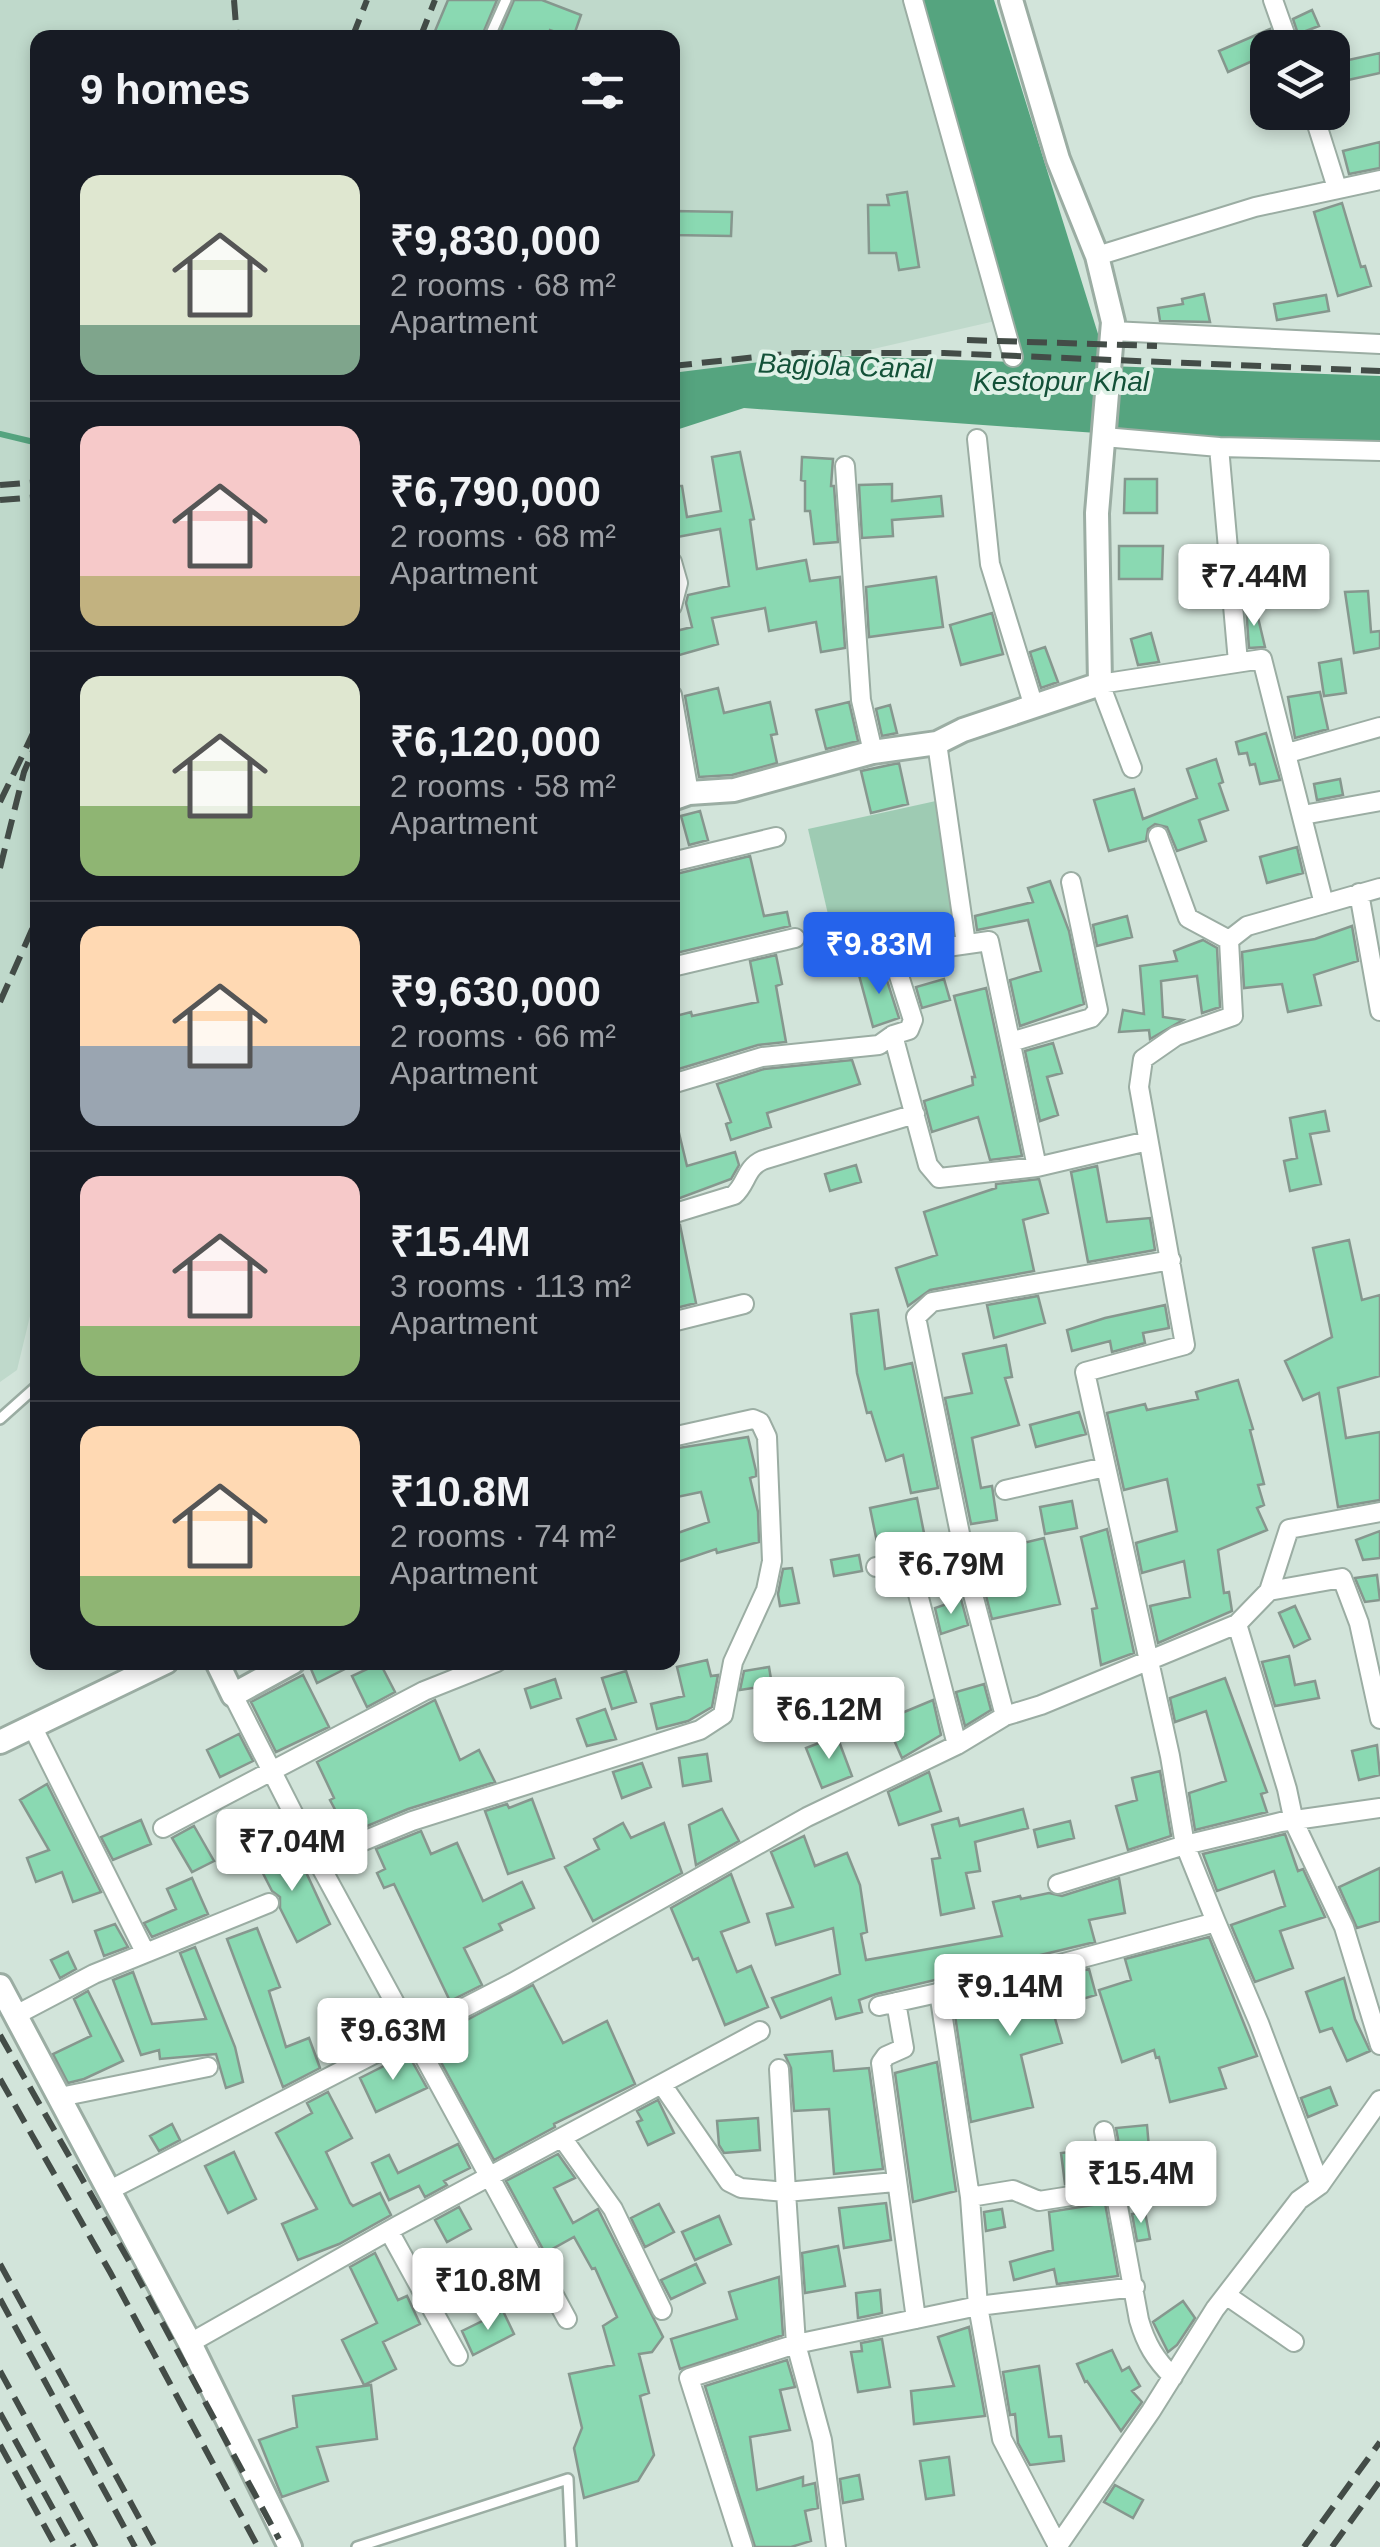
<!DOCTYPE html>
<html lang="en">
<head>
<meta charset="utf-8">
<style>
  :root { --surface:#171b24; --page:#242831; --text:#f1f3f6; --muted:#9ea1a6; --line:#363941; --accent:#2563eb }
  body { margin:0; font-family:Helvetica,sans-serif; background:var(--page); color:var(--text); height:100vh; display:flex; flex-direction:column; font-size:38px; white-space:nowrap }
  * { box-sizing:border-box; margin:0 }
  p { font-size:32px; color:var(--muted) }
  .icon { flex:none; width:55px; height:55px; fill:none; stroke:currentColor; stroke-width:2; stroke-linecap:round; stroke-linejoin:round }
  .map { position:relative; flex:1; overflow:hidden }
  .sheet { position:absolute; left:30px; top:30px; width:650px; height:1640px; display:flex; flex-direction:column; background:var(--surface); border-radius:20px; box-shadow:0 5px 15px #0003 }
  .sheet>* { flex:none }
  .tools { position:absolute; left:1250px; top:30px; display:grid; gap:20px }
  .tools a { display:grid; place-items:center; width:100px; height:100px; border-radius:20px; background:var(--surface); box-shadow:0 5px 15px #0003; font-size:50px }
  .price { position:absolute; translate:-50% -85px; padding:0 22px; border-radius:10px; background:#fff; color:#222; font-size:32px; line-height:65px; filter:drop-shadow(0 2px 5px #0008) }
  .price::after { content:''; position:absolute; left:50%; top:60px; width:30px; height:22px; margin-left:-15px; background:inherit; clip-path:polygon(0 0,100% 0,50% 100%) }
  .price.current { background:var(--accent); color:#fff }
  ul { padding:0; list-style:none }
  li { display:flex; align-items:center; gap:30px; height:250px; padding:0 50px }
  li+li { border-top:2px solid var(--line) }
  li span { display:grid; place-items:center; flex:none; width:280px; height:200px; border-radius:20px; color:#555 }
  li>.icon { margin-inline-start:auto }
  span .icon { width:120px; height:120px; fill:#fffc; stroke-width:1 }
  li b { font-size:42px }
  h2 { display:flex; justify-content:space-between; align-items:center; height:120px; padding:0 50px; font-size:42px }
  .map>svg:first-child { display:block }
  .built { fill:#bfd9cb }
  .green { fill:#9ecbb3 }
  .water { fill:#55a47f }
  .lines { fill:none; stroke-linecap:round; stroke-linejoin:round }
  .stream { stroke:#55a47f; stroke-width:6 }
  .building { fill:#8ad9b2; stroke:#86978e; stroke-width:2.5 }
  .service-casing { stroke:#9bada3; stroke-width:14 }
  .minor-casing { stroke:#9bada3; stroke-width:22 }
  .tertiary-casing { stroke:#9bada3; stroke-width:28 }
  .service { stroke:#fff; stroke-width:9 }
  .minor { stroke:#fff; stroke-width:18 }
  .tertiary { stroke:#fff; stroke-width:22 }
  .rail { stroke:#434c47; stroke-width:6; stroke-dasharray:20 10; stroke-linecap:butt }
  .labels { text-anchor:middle; dominant-baseline:central; stroke-width:8; stroke-linejoin:round; paint-order:stroke }
  .water-label { font-size:28px; font-style:italic; fill:#135138; stroke:#dff1e7 }
</style>
</head>
<body>
<div class="map">
<svg width="1380" height="2547" viewBox="0 0 1380 2547">
  <rect width="100%" height="100%" fill="#d2e4da"/>
  <path class="built" d="M0 0H917L1004 319 673 395 672 38H38V1283L17 1370 0 1382Z"/>
  <path class="green" d="M945 799 965 940 842 974 808 829Z"/>
  <path class="water" d="M916 0H994L1108 366 1380 376V445L1195 440 744 408 673 431 672 373 815 355 1014 362Z"/>
  <g class="lines">
    <path class="stream" d="M0 434 38 443"/>
  </g>
  <path class="building" d="M448 0H497L481 38H452L435 31Z
    M514 0H542L581 15 573 38 550 30 547 38H498Z
    M1312 10 1319 26 1298 34 1293 19Z
    M1270 29 1275 44 1268 47V54L1228 72 1219 51Z
    M1380 53V73L1348 80 1344 61Z
    M1380 142V168L1349 174 1343 151Z
    M907 192 919 267 899 270 896 253H869L868 205H889L887 195Z
    M1342 203 1361 267 1365 266 1371 286 1338 296 1314 212Z
    M672 211 732 212 731 236 672 235Z
    M1204 294 1210 322 1160 321 1158 308 1183 304 1182 299Z
    M1326 295 1329 311 1277 320 1274 304Z
    M740 452 754 519 750 520 757 569 806 560 810 581 840 577 845 648 821 652 816 622 769 631 765 608 712 618 718 644 676 656 672 632 692 627 686 603 688 595 729 586 720 529 672 538V486H682L687 517 721 511 712 457Z
    M802 457 833 459 831 486H834L838 542 814 544 810 511H805V481L801 480Z
    M1125 479H1157V513H1124Z
    M892 484V501L941 496 943 516 892 520 893 536 862 538 859 485Z
    M1119 546H1163L1162 579H1119Z
    M936 577 943 627 869 637 866 587Z
    M1368 591 1371 632 1380 631V648L1354 653 1345 592Z
    M1255 605 1265 647 1249 648 1246 607Z
    M992 613 1003 654 961 665 950 625Z
    M1151 633 1159 662 1138 665 1131 639Z
    M1045 647 1058 682 1041 688 1030 652Z
    M1341 659 1346 693 1324 696 1319 663Z
    M718 688 724 713 770 702 777 734 771 735 777 763 732 775 699 777 685 696Z
    M1320 692 1328 729 1295 738 1288 697Z
    M849 702 858 741 826 749 816 710Z
    M890 705 897 733 882 736 876 709Z
    M1266 733 1280 780 1260 784 1255 764 1250 765 1247 753 1239 754 1236 742Z
    M1216 759 1223 782 1219 784 1228 810 1199 820 1206 841 1177 851 1167 827 1155 824 1148 829 1146 841 1109 851 1094 800 1134 789 1143 819 1197 798 1187 769Z
    M899 763 908 804 871 813 861 771Z
    M1340 779 1343 795 1317 800 1314 784Z
    M700 811 708 840 689 845 681 816Z
    M1297 847 1303 873 1267 883 1260 857Z
    M750 856 764 916 787 912 790 926 672 954V875Z
    M1050 881 1069 931 1084 1004 1020 1026 1010 980 1041 971 1028 920 977 930 975 916 1033 902 1028 888Z
    M1127 916 1132 937 1097 946 1093 925Z
    M1352 926 1358 961 1314 975 1321 1005 1288 1012 1282 984 1244 988 1242 952 1315 939Z
    M1203 940 1217 948 1220 1007 1202 1013 1197 976 1161 981 1163 1017 1183 1020 1150 1039 1149 1030 1119 1032 1123 1010 1144 1014 1140 966 1177 961 1174 951Z
    M776 955 782 984 776 986 786 1042 758 1045 672 1071V1017L691 1012 692 1016 758 1002 750 961Z
    M883 968 899 1018 873 1027 859 975Z
    M944 979 950 1000 922 1008 916 987Z
    M986 988 1022 1156 990 1160 978 1117 932 1132 924 1101 973 1085 972 1077H975L954 996Z
    M1053 1043 1062 1073 1047 1077 1058 1115 1040 1121 1025 1051Z
    M852 1060 860 1084 767 1113 771 1127 731 1140 726 1124 731 1122 717 1084 764 1069Z
    M1325 1111 1329 1131 1310 1134 1321 1184 1290 1191 1284 1161 1297 1158 1290 1118Z
    M679 1133 687 1166 735 1152 739 1165 731 1179 672 1201V1134Z
    M856 1165 861 1182 830 1191 825 1174Z
    M1097 1166 1107 1222 1150 1218 1155 1250 1088 1262 1071 1172Z
    M1039 1179 1048 1213 1023 1220 1034 1271 930 1290 908 1306 896 1268 937 1255 924 1212 996 1188V1184Z
    M680 1225 696 1303 672 1309V1226Z
    M1349 1240 1362 1300 1380 1295V1376L1338 1388 1346 1438 1380 1432V1500L1338 1507 1319 1393 1303 1400 1285 1361 1332 1337 1313 1248Z
    M1038 1296 1045 1323 994 1338 987 1305Z
    M1165 1305 1169 1328 1143 1333 1145 1343 1112 1352 1110 1341 1072 1351 1067 1330 1105 1318Z
    M878 1310 885 1369 912 1363 938 1488 911 1493 903 1455 886 1461 871 1412 867 1413 857 1373 851 1314Z
    M1006 1345 1012 1377 1005 1378 1019 1425 972 1438 981 1488 992 1486 997 1520 971 1524 945 1398 972 1393 963 1354Z
    M1238 1380 1253 1429 1250 1430 1264 1484 1258 1485 1264 1505 1257 1508 1267 1530 1218 1550 1224 1593 1229 1592 1232 1611 1158 1643 1150 1606 1190 1597 1184 1561 1142 1573 1136 1543 1177 1531 1167 1479 1124 1490 1107 1413 1145 1404 1147 1410 1198 1399 1196 1392Z
    M1079 1412 1086 1434 1036 1447 1030 1425Z
    M748 1437 756 1471V1476L750 1478 758 1512 759 1542 717 1553 716 1549 672 1564V1535L709 1522 701 1492 672 1498V1449Z
    M917 1498 926 1543 879 1552 870 1508Z
    M1072 1501 1077 1528 1045 1534 1040 1507Z
    M1107 1529 1134 1653 1101 1665 1092 1609 1097 1608 1081 1537Z
    M1380 1531V1558L1363 1560 1356 1540Z
    M1044 1538 1060 1604 992 1619 984 1588 1017 1583 1007 1547Z
    M859 1555 862 1571 834 1576 831 1560Z
    M792 1568 799 1603 780 1606 778 1594 783 1569Z
    M1377 1575 1380 1600 1365 1602 1355 1578Z
    M961 1599 968 1625 941 1634 935 1608Z
    M1295 1606 1310 1639 1294 1647 1279 1613Z
    M1289 1656 1295 1685 1315 1681 1319 1698 1275 1706 1262 1662Z
    M707 1660 711 1676 718 1675 712 1707 688 1721 657 1729 651 1704 684 1696 677 1667Z
    M308 1662H359L317 1683Z
    M380 1663 395 1692 367 1707 352 1676Z
    M769 1667 772 1685 740 1690 744 1671Z
    M626 1671 636 1702 612 1709 602 1678Z
    M303 1675 329 1727 276 1752 251 1702Z
    M1225 1678 1267 1792 1261 1794 1267 1812 1195 1830 1189 1793 1226 1781 1206 1711 1175 1722 1170 1698Z
    M555 1679 561 1698 531 1708 525 1689Z
    M984 1684 991 1710 965 1726 956 1692Z
    M435 1700 460 1760 479 1750 495 1782 408 1809 348 1834 330 1800 334 1798 317 1762Z
    M933 1700 941 1735 902 1758 885 1720Z
    M605 1709 616 1739 587 1746 577 1719Z
    M239 1734 253 1761 220 1777 207 1750Z
    M837 1736 852 1776 822 1788 806 1748Z
    M1377 1745 1380 1775 1359 1780 1352 1751Z
    M707 1754 711 1781 683 1786 679 1758Z
    M642 1763 651 1787 622 1798 613 1772Z
    M1160 1771 1171 1836 1128 1850 1116 1806 1137 1800 1132 1778Z
    M929 1772 941 1811 899 1825 888 1792Z
    M47 1784 101 1892 73 1902 62 1872 36 1882 27 1858 49 1850 20 1800Z
    M532 1799 554 1858 508 1874 485 1811 507 1804 509 1808Z
    M722 1809 739 1841 696 1865 689 1825Z
    M1023 1809 1028 1828 975 1842 980 1871 966 1873 974 1908 941 1915 932 1859 940 1858 932 1825 958 1818 960 1826Z
    M141 1820 151 1844 113 1860 101 1837Z
    M1070 1821 1074 1838 1038 1847 1034 1830Z
    M623 1823 631 1838 664 1823 682 1873 593 1921 565 1867 599 1849 594 1839Z
    M194 1826 214 1861 192 1872 172 1838Z
    M421 1831 431 1854 457 1843 483 1901 522 1882 534 1908 499 1924 502 1930 464 1948 482 1985 450 2001 394 1884 384 1888 377 1873 385 1869 376 1849Z
    M1285 1834 1298 1871 1303 1869 1325 1917 1280 1931 1293 1968 1255 1982 1231 1925 1285 1906 1274 1871 1217 1891 1203 1854Z
    M804 1836 815 1866 847 1853 860 1885 867 1932 861 1934 866 1960 1002 1936 993 1902 1020 1896 1021 1899 1049 1893 1062 1896 1119 1878 1125 1913 1089 1920 1095 1942 876 1994 859 2000 862 2012 836 2019 831 1998 781 2018 772 1998 840 1974 833 1928 776 1945 767 1914 793 1907 771 1852Z
    M268 1840 284 1877 304 1868 330 1924 297 1942 280 1908V1897L272 1891 250 1848Z
    M1380 1868V1921L1357 1928 1339 1887Z
    M731 1874 749 1922 721 1932 737 1972 751 1966 768 2007 725 2025 698 1958 693 1960 671 1908Z
    M192 1878 208 1914 152 1937 144 1923 176 1909 167 1889Z
    M115 1924 128 1947 104 1956 95 1931Z
    M257 1928 280 1987 269 1991 286 2047 309 2038 320 2068 283 2087 227 1939Z
    M1209 1937 1257 2056 1219 2068 1226 2088 1170 2102 1159 2057 1156 2058 1154 2050 1122 2062 1099 1990 1131 1980 1125 1959Z
    M195 1947 235 2047 243 2082 226 2088 216 2054 160 2059 159 2050 141 2055 113 1980 133 1972 152 2024 206 2019 180 1953Z
    M68 1952 76 1969 60 1978 51 1960Z
    M1089 1969 1096 1995 1052 2008 1062 2043 1021 2055 1033 2107 971 2122 953 2002Z
    M1344 1978 1355 2019 1370 2051 1347 2061 1332 2028 1320 2032 1306 1992Z
    M533 1985 563 2043 607 2021 635 2084 554 2124 555 2127 494 2160 429 2040Z
    M88 1991 123 2061 84 2079 68 2083 53 2054 91 2036 74 1999Z
    M832 2051 834 2071 869 2068 883 2169 834 2174 829 2109 794 2111 791 2068 785 2055Z
    M408 2054 427 2088 376 2112 360 2078Z
    M937 2062 956 2191 913 2202 895 2073Z
    M1330 2087 1337 2105 1308 2117 1301 2098Z
    M328 2092 352 2138 326 2152 350 2203 353 2206 380 2193 391 2215 339 2244 298 2260 282 2224 317 2209 276 2133 312 2113 307 2103Z
    M658 2100 674 2133 648 2145 637 2122 642 2120 637 2111Z
    M758 2118 760 2150 724 2153 719 2145 717 2121Z
    M172 2124 180 2140 159 2151 150 2136Z
    M1147 2125 1149 2148 1120 2150 1116 2128Z
    M458 2144 470 2168 444 2181 447 2185 425 2197 419 2186 389 2200 372 2163 389 2155 398 2173Z
    M1095 2149 1100 2179 1065 2184 1061 2153Z
    M234 2152 256 2199 228 2213 205 2166Z
    M558 2154 575 2178 554 2188 573 2223 598 2209 663 2337 652 2352 639 2354 649 2393 640 2396 654 2455 638 2481 584 2498 574 2448 582 2428 569 2374 614 2365 603 2326 617 2317 595 2268 592 2269 574 2237 545 2253 506 2181Z
    M886 2203 891 2240 844 2248 839 2208Z
    M1105 2203 1118 2276 1057 2284 1054 2269 1014 2280 1010 2262 1053 2250 1049 2212Z
    M659 2204 674 2232 645 2247 631 2218Z
    M459 2207 471 2229 447 2242 435 2220Z
    M1002 2209 1005 2227 986 2231 984 2212Z
    M1145 2212 1150 2239 1137 2241 1132 2214Z
    M719 2216 731 2244 695 2260 682 2232Z
    M838 2246 845 2286 805 2293 802 2253Z
    M375 2253 398 2300 407 2296 420 2324 383 2342 396 2369 364 2385 342 2340 377 2323 350 2267Z
    M696 2264 705 2283 671 2299 661 2280Z
    M779 2277 783 2335 680 2369 671 2339 737 2319 729 2292Z
    M880 2290 882 2313 858 2318 856 2293Z
    M1183 2301 1195 2318 1177 2345 1168 2352 1153 2322Z
    M503 2311 514 2334 473 2355 462 2331Z
    M969 2327 985 2416 914 2424 911 2391 954 2386 938 2337Z
    M882 2339 890 2387 858 2392 851 2352 862 2351 861 2343Z
    M1112 2350 1122 2371 1129 2367 1140 2386 1132 2391 1142 2402 1121 2431 1087 2381 1085 2382 1077 2364Z
    M787 2360 795 2387 780 2390 790 2430 750 2437 757 2490 803 2477V2486L815 2483 818 2508 805 2511 811 2541 791 2547H755L705 2386Z
    M1039 2366 1049 2437 1061 2436 1064 2461 1030 2465 1018 2443 1015 2414 1010 2415 1003 2372Z
    M371 2385 377 2439 317 2447 328 2481 282 2497 259 2440 297 2427 293 2396Z
    M949 2457 954 2495 926 2499 920 2461Z
    M859 2475 863 2499 843 2503 840 2479Z
    M1115 2485 1143 2500 1133 2518 1104 2502Z"/>
  <g class="lines">
    <defs>
      <path id="service" d="M489 38 506 0
        M0 1419 38 1385
        M357 2547 568 2479 571 2547"/>
      <path id="minor" d="M913 0 1013 357
        M1273 0 1290 48
        M1313 112 1337 188
        M1097 256 1255 207 1380 180
        M1112 331 1380 344
        M1104 437 1219 447
        M977 439 990 564 1034 707
        M845 466 861 700 873 752
        M672 562 678 583 672 606
        M1238 662 1219 447 1380 451
        M672 695 689 793
        M937 743 966 944
        M1288 753 1380 727
        M1132 768 1100 684 1262 659 1324 904 1380 888
        M1303 815 1380 801
        M1158 836 1188 918 1229 940
        M672 862 776 837
        M1359 893 1380 1011
        M672 967 795 938
        M893 1035 928 1165 939 1178 1037 1167 1148 1141
        M1011 1042 1091 1018 1098 1010 1071 882
        M672 1084 762 1057 879 1045 893 1035 909 1030 913 1020 895 963 912 952 989 941 1037 1167
        M672 1214 734 1195C747 1184 745 1168 763 1160L915 1114
        M672 1322 744 1304
        M1005 1490 1105 1467
        M876 1567 910 1563 957 1745
        M1269 1591 1342 1578 1359 1623 1380 1719
        M1237 1624 1287 1789 1294 1822 1344 1927 1380 2045
        M233 1695 317 1860 567 2319
        M1005 1716 970 1583 916 1317 932 1302 1171 1260
        M32 1726 145 1952
        M163 1828 424 1691 497 1662
        M317 1860 412 1821 700 1730 723 1715 733 1662 766 1590 772 1561 767 1437 760 1422 753 1419 672 1437
        M1058 1884 1185 1845 1281 1822 1380 1808
        M1216 1922 1185 1845 1170 1756 1085 1372 1185 1345 1139 1087 1143 1059 1176 1036 1233 1016 1229 940 1247 926 1324 904
        M896 2002 904 2048 886 2056 881 2063 916 2319
        M879 2006 1023 1974 1216 1922 1259 2023 1320 2185
        M16 2015 94 1974 269 1903
        M779 2069 786 2192 895 2182
        M663 2086 729 2182 741 2188 786 2192 796 2344 978 2306 970 2197 939 1992
        M60 2097 208 2067
        M1104 2131 1139 2320C1146 2344 1155 2359 1173 2377
        M563 2139 613 2209 662 2310
        M110 2190 512 1983 807 1817 957 1745 1005 1716 1041 1705 1237 1624 1269 1591 1289 1529 1380 1512
        M970 2197 1013 2190 1039 2201 1115 2189
        M389 2231 458 2356
        M1226 2295 1294 2342
        M190 2343 397 2226 760 2031
        M1058 2546 1002 2439 978 2306 1135 2287
        M743 2547 689 2378 796 2344 822 2440 836 2547
        M1057 2547 1151 2411 1215 2309 1299 2200 1320 2185 1380 2100"/>
      <path id="tertiary" d="M672 799 689 793 734 790 873 752 937 743 963 730 1100 684 1097 513 1113 322 1097 256 1058 159 1011 0
        M217 1662 233 1695 293 1662
        M0 1742 166 1662
        M0 1986 190 2343 290 2547"/>
    </defs>
    <use href="#service" class="service-casing"/>
    <use href="#minor" class="minor-casing"/>
    <use href="#tertiary" class="tertiary-casing"/>
    <use href="#service" class="service"/>
    <use href="#minor" class="minor"/>
    <use href="#tertiary" class="tertiary"/>
    <path class="rail" d="M234 0 237 38
      M352 38 367 0
      M420 38 435 0
      M967 340 1157 346
      M672 366 795 353H944L1380 371
      M0 485 38 482
      M0 500 38 497
      M0 802 38 723
      M0 868 24 772 38 739
      M0 1002 38 916
      M0 2035 129 2261 279 2539
      M0 2079 110 2272 258 2547
      M0 2264 155 2547
      M0 2299 135 2547
      M0 2371 96 2547
      M0 2413 74 2547
      M0 2445 56 2547
      M1304 2547 1380 2442
      M1332 2547 1380 2481"/>
  </g>
  <g class="labels">
    <g class="water-label">
      <text transform="translate(845 366) rotate(2)">Bagjola Canal</text>
      <text x="1061" y="381">Kestopur Khal</text>
    </g>
  </g>
</svg>
<div class="tools">
<a><svg class="icon" aria-label="layers" viewBox="0 0 24 24"><path d="M12 4l9 5-9 5-9-5zM3 14l9 5 9-5"/></svg></a>
</div>
<b class="price" style="left:1254px;top:629px">₹7.44M</b>
<b class="price current" style="left:879px;top:997px">₹9.83M</b>
<b class="price" style="left:951px;top:1617px">₹6.79M</b>
<b class="price" style="left:829px;top:1762px">₹6.12M</b>
<b class="price" style="left:292px;top:1894px">₹7.04M</b>
<b class="price" style="left:1010px;top:2039px">₹9.14M</b>
<b class="price" style="left:393px;top:2083px">₹9.63M</b>
<b class="price" style="left:1141px;top:2226px">₹15.4M</b>
<b class="price" style="left:488px;top:2333px">₹10.8M</b>
<section class="sheet">
<h2>9 homes<svg class="icon" aria-label="filters" viewBox="0 0 24 24"><path d="M4 7h16M4 17h16"/><circle cx="9" cy="7" r="2"/><circle cx="15" cy="17" r="2"/></svg></h2>
<ul>
<li><span style="background:linear-gradient(#dfe7d0 75%,#7fa58c 0)"><svg class="icon" aria-label="home" viewBox="0 0 24 24"><path d="M3 11l9-7 9 7M6 9v11h12V9"/></svg></span><div><b>₹9,830,000</b><p>2 rooms · 68 m²</p><p>Apartment</p></div></li>
<li><span style="background:linear-gradient(#f6c9c9 75%,#c2b280 0)"><svg class="icon" aria-label="home" viewBox="0 0 24 24"><path d="M3 11l9-7 9 7M6 9v11h12V9"/></svg></span><div><b>₹6,790,000</b><p>2 rooms · 68 m²</p><p>Apartment</p></div></li>
<li><span style="background:linear-gradient(#dfe7d0 65%,#8fb573 0)"><svg class="icon" aria-label="home" viewBox="0 0 24 24"><path d="M3 11l9-7 9 7M6 9v11h12V9"/></svg></span><div><b>₹6,120,000</b><p>2 rooms · 58 m²</p><p>Apartment</p></div></li>
<li><span style="background:linear-gradient(#ffd9b3 60%,#9aa5b1 0)"><svg class="icon" aria-label="home" viewBox="0 0 24 24"><path d="M3 11l9-7 9 7M6 9v11h12V9"/></svg></span><div><b>₹9,630,000</b><p>2 rooms · 66 m²</p><p>Apartment</p></div></li>
<li><span style="background:linear-gradient(#f6c9c9 75%,#8fb573 0)"><svg class="icon" aria-label="home" viewBox="0 0 24 24"><path d="M3 11l9-7 9 7M6 9v11h12V9"/></svg></span><div><b>₹15.4M</b><p>3 rooms · 113 m²</p><p>Apartment</p></div></li>
<li><span style="background:linear-gradient(#ffd9b3 75%,#8fb573 0)"><svg class="icon" aria-label="home" viewBox="0 0 24 24"><path d="M3 11l9-7 9 7M6 9v11h12V9"/></svg></span><div><b>₹10.8M</b><p>2 rooms · 74 m²</p><p>Apartment</p></div></li>
</ul>
</section>
</div>
</body>
</html>
